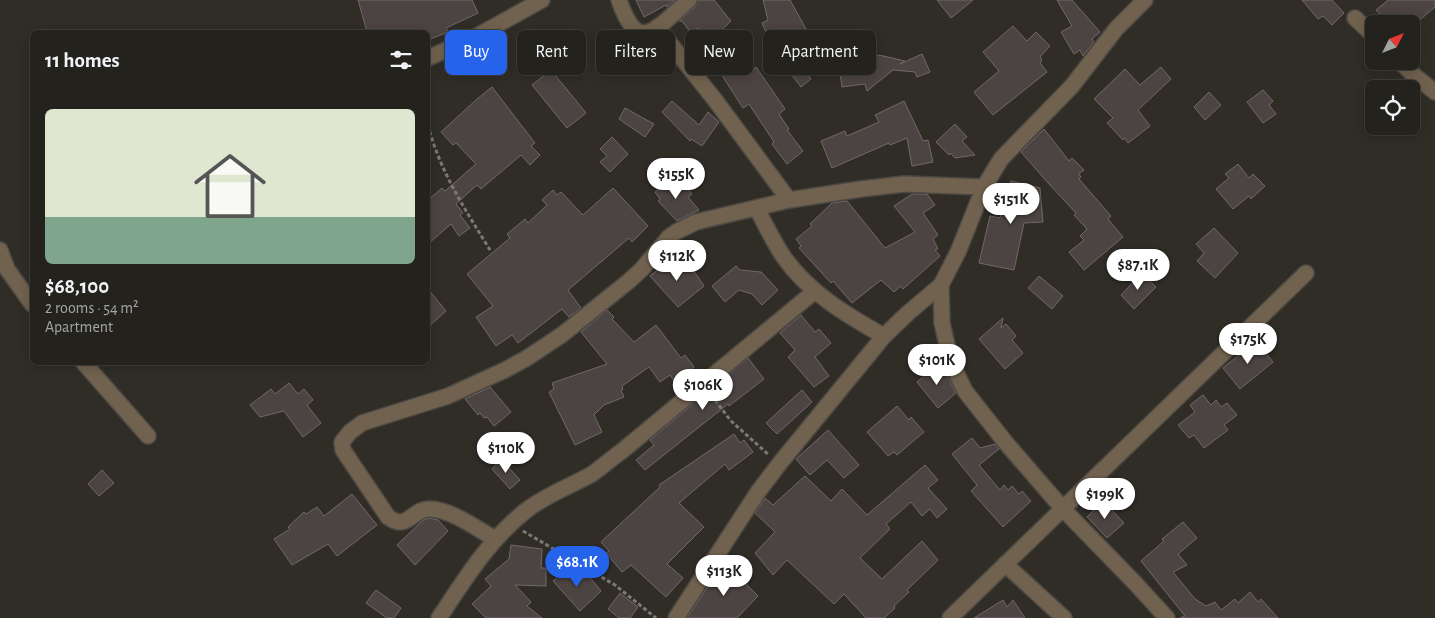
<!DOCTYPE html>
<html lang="en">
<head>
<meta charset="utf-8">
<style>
  :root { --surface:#24221d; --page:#2c2a26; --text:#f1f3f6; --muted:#a3a4a4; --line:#413f3b; --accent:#2563eb }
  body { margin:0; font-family:"Alegreya Sans",sans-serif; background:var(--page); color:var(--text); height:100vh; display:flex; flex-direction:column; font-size:19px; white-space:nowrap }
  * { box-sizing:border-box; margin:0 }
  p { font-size:16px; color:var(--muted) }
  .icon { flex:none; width:28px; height:28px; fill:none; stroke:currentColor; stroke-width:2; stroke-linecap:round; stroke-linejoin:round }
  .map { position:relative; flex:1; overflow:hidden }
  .panel { position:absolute; left:30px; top:30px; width:400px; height:335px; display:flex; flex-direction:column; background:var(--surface); border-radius:8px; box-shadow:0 2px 12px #0003,0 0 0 1px var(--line) }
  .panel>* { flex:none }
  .top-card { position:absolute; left:445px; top:30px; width:475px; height:45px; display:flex; gap:10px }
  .needle { width:32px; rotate:48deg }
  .controls { position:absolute; left:1365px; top:15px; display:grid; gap:10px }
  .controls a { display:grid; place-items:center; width:55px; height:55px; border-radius:8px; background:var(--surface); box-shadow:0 2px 12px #0003,0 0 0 1px var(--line); font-size:25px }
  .price { position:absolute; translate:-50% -42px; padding:0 11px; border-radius:18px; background:#fff; color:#222; font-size:16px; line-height:32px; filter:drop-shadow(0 1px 2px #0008) }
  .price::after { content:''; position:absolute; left:50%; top:30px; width:15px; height:11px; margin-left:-8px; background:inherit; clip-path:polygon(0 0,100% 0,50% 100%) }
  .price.on { background:var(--accent); color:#fff }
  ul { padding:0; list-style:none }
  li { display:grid; align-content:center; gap:10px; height:265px; padding:0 15px }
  li span { display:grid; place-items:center; height:155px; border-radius:8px; color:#555 }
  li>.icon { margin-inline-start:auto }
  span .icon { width:90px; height:90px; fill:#fffc; stroke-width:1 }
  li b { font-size:21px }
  h2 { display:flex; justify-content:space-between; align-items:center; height:60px; padding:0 15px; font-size:21px }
  .chip { padding:0 18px; border-radius:8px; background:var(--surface); box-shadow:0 2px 12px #0003,0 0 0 1px var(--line); font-size:18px; line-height:45px }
  .chip.on { background:var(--accent); color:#fff }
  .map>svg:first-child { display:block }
  .building { fill:#4c4443; stroke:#716968 }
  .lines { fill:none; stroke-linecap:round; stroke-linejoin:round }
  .minor-casing { stroke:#4c4943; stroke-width:18 }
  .path { stroke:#7c7974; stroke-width:3; stroke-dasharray:4 2.5; stroke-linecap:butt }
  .minor { stroke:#71624f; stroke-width:15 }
</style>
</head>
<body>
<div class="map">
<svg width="1435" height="618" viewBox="0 0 1435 618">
  <rect width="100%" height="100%" fill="#302d27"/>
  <path class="building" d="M358 0H472L478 13 446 28 448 32 428 40V32H367Z
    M636 0H675L667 7 666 5 644 17Z
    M698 0H714L731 21 710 41 698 28 691 33 682 21H679L695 7Z
    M763 0H790L811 38 788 50 811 79 801 87 766 42 769 39 762 23 768 20Z
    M937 0H973L951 18Z
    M1057 0H1072L1100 32 1092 39 1094 42 1083 56 1080 50 1074 54 1061 32 1072 26Z
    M1302 0H1332L1344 13 1332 25 1323 16 1318 19Z
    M1388 0H1435V7L1415 24H1388L1376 10Z
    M1013 26 1027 41 1036 32 1050 46 1040 57 1042 60 1040 63 1047 72 993 115 974 92 999 71 983 52Z
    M871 45 874 57 879 55 905 61 900 64 922 54 930 72 917 77 915 72 893 70 867 91 865 84 842 87 840 73 847 72 842 52Z
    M744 57 754 69 756 67 785 109 779 114 789 129 787 130 803 151 787 164 772 144 774 142 749 104 743 108 723 77Z
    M1161 67 1171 79 1138 110 1150 126 1128 143 1125 138 1123 140 1107 123 1113 118 1094 99 1125 69 1140 85Z
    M551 70 586 113 567 128 532 85Z
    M492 87 535 143 531 146 540 155 530 165 521 155 481 189 477 185 456 204 463 213 460 215 470 228 459 236 451 224 428 244V200L442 188 445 191 476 164 456 143 453 145 441 132 477 99Z
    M1263 90 1273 101 1269 105 1276 114 1263 123 1247 102Z
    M1209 92 1221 105 1205 120 1194 107Z
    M672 101 699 125 708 112 719 122 702 146 691 139 690 141 662 112Z
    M904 101 923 141 928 140 933 162 912 166 907 138 890 145 889 143 832 168 821 141 845 131 847 136 879 122 875 115Z
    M625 108 654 124 645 137 619 119Z
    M955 124 967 137 962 141 975 155 955 158 950 153 949 155 936 142Z
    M1044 129 1069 161 1072 158 1084 170 1079 174 1081 177 1079 179 1111 216 1108 219 1123 237 1084 270 1069 252 1084 240 1080 236 1087 229 1074 215 1076 213 1049 184 1021 152Z
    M612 137 628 154 610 172 600 162 607 156 600 149Z
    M1238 164 1249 178 1253 174 1265 186 1251 199 1249 196 1233 209 1216 189 1229 178 1225 174Z
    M673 178 678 184 681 181 692 194 688 197 699 210 677 221 658 201 660 199 655 192Z
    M1011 181 1040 188 1043 222 1024 223 1014 270 979 263 990 216 1000 218 1006 186 1010 187Z
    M613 188 648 226 632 242 629 238 568 290 581 308 569 317 562 309 518 343 512 335 496 346 476 317 493 306 467 274 510 238 507 234 525 219 528 223 547 205 542 200 553 190 557 195 561 192 583 215Z
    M912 194H927L935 205 923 213 938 235 933 239 938 249 935 250 940 256 903 289 901 286 894 292 881 280 852 303 833 281 831 283 799 248 801 246 796 239 812 226 810 224 832 203 847 201 885 248 915 232 894 206Z
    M1214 228 1238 253 1215 278 1197 261 1204 253 1196 244Z
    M671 259 681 270 689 264 704 286 678 307 650 276Z
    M736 266 740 270 761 272 778 290 762 305 752 294 739 290 725 302 712 286Z
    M1142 273 1156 287 1134 309 1121 295Z
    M1039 276 1063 296 1052 309 1028 288Z
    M428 289 446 311 428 327Z
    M607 310 614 317 612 319 634 342 656 325 681 358 685 355 694 367 674 381 670 375 660 382 649 367 622 386 623 389 621 390 624 397 604 405 594 415 602 432 575 445 549 392 554 389 552 383 607 364 581 332Z
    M801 315 815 332 819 329 831 343 815 357 829 376 814 387 788 357 795 350 780 333Z
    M1003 318 1001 328 1006 324 1016 336 1012 340 1023 353 1005 369 979 339Z
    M1256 341 1273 362 1240 389 1223 368Z
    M748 358 764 379 729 406 728 404 645 470 636 460 654 445 650 440Z
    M939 364 945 371 956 393 938 408 917 382Z
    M289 383 298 394 304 389 313 400 307 405 321 423 303 437 284 411 260 417 250 405 271 389 275 394Z
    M490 387 511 412 494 426 487 417 484 418 480 413 478 415 465 399Z
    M802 390 812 402 777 434 766 423Z
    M1203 395 1211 405 1216 400 1221 407 1227 403 1237 415 1224 425 1228 430 1204 448 1194 435 1189 438 1178 425 1195 412 1190 405Z
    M897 406 909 420 911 417 924 432 897 455 894 452 888 456 867 432Z
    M828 430 859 465 844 478 827 460 810 475 796 459Z
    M734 434 740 443 744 440 753 452 729 470 725 464 679 503 704 527 667 564 683 578 666 597 631 565 622 572 606 553 609 551 601 542 660 487 659 485Z
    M972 438 980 448 995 444 999 449 979 465 1000 490 1004 485 1008 490 1012 486 1019 494 1022 491 1031 501 1003 527 971 491 977 485 952 454Z
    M501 459 520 480 510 489 492 469Z
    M925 465 938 480 928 488 947 509 937 518 930 509 922 516 911 502 886 524 890 529 860 558 882 579 922 541 938 560 907 590 909 592 894 606 895 608 884 618H866L844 594 834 604 787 560 773 575 755 553 775 532 755 513 765 498 773 505 805 476 831 501 842 489 867 515Z
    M102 470 114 483 99 496 88 484Z
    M352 494 377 525 337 556 328 544 292 565 274 539 290 529 288 527 304 512 306 514 317 507 324 516Z
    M1103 501 1124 523 1107 538 1087 517Z
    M430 518 438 520 448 531 415 565 397 545 423 520Z
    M1183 522 1197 538 1178 554 1187 565 1173 572 1195 599 1206 606 1215 602 1221 610 1235 599 1238 603 1250 592 1258 602 1261 599 1278 618H1180L1185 616 1141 561 1164 541 1162 539Z
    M511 545 542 549 541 568H546V586L515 585 531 602 527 606 542 618H486L472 604 491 586 485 579 509 559Z
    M724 562 758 596 737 618H687Z
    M569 567 582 580 588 575 601 591 580 611 553 581Z
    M376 590 401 608 394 618H387L366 603Z
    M620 593 638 607 630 618H619L608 609Z
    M1003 600 1007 607 1013 600 1025 618H974Z"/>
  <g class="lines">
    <defs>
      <path id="minor" d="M619 0C639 58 657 27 689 0
        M1145 0 1116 29 1072 86 1001 159 984 187 958 252 941 285 942 323 951 362 965 391 1006 443 1063 509 1135 583 1167 618
        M1355 18 1374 36
        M657 27 715 100 789 200
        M428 58 477 36 542 0
        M1399 61 1416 77 1435 92
        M757 209C765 224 773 241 783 256 808 292 846 315 884 336
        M0 250 7 269 32 304
        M83 362 148 436
        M495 539C478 529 450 509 430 509 412 508 408 532 388 517L343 450 342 442 350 432 362 423 448 396 505 370 527 358 563 334 629 281 642 269 669 237 676 232 696 222 789 200 861 189 904 184 984 187
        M1005 564 1064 618
        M439 618C465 579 490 538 528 509 548 494 571 486 592 474 602 467 612 458 622 451L815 291
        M676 618 758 492 780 463 884 336 908 313 941 285
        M950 618 1306 273"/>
    </defs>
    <use href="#minor" class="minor-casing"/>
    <path class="path" d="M428 125C440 172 465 209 490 250
      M711 395 731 421 769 455
      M523 531 615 585 656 618"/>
    <use href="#minor" class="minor"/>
  </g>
</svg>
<div class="controls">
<a><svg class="needle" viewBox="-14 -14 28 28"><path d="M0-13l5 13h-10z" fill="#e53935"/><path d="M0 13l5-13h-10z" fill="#a3a4a4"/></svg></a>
<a><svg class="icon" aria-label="locate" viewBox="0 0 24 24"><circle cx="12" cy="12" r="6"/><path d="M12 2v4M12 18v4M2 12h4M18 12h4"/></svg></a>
</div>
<b class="price" style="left:676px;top:200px">$155K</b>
<b class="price" style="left:1011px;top:225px">$151K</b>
<b class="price" style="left:677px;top:282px">$112K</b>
<b class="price" style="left:1138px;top:291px">$87.1K</b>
<b class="price" style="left:1248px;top:365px">$175K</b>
<b class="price" style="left:937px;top:386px">$101K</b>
<b class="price" style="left:703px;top:411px">$106K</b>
<b class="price" style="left:506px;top:474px">$110K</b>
<b class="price" style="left:1105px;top:520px">$199K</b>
<b class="price on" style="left:577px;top:588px">$68.1K</b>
<b class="price" style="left:724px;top:597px">$113K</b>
<div class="top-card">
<a class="chip on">Buy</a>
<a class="chip">Rent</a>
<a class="chip">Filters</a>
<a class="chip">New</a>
<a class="chip">Apartment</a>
</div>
<section class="panel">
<h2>11 homes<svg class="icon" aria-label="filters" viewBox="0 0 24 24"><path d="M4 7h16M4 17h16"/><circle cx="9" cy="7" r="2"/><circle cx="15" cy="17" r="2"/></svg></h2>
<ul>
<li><span style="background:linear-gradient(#dfe7d0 70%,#7fa58c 0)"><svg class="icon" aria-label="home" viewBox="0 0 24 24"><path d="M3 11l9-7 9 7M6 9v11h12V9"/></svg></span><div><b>$68,100</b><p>2 rooms · 54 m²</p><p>Apartment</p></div></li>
</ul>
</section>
</div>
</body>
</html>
